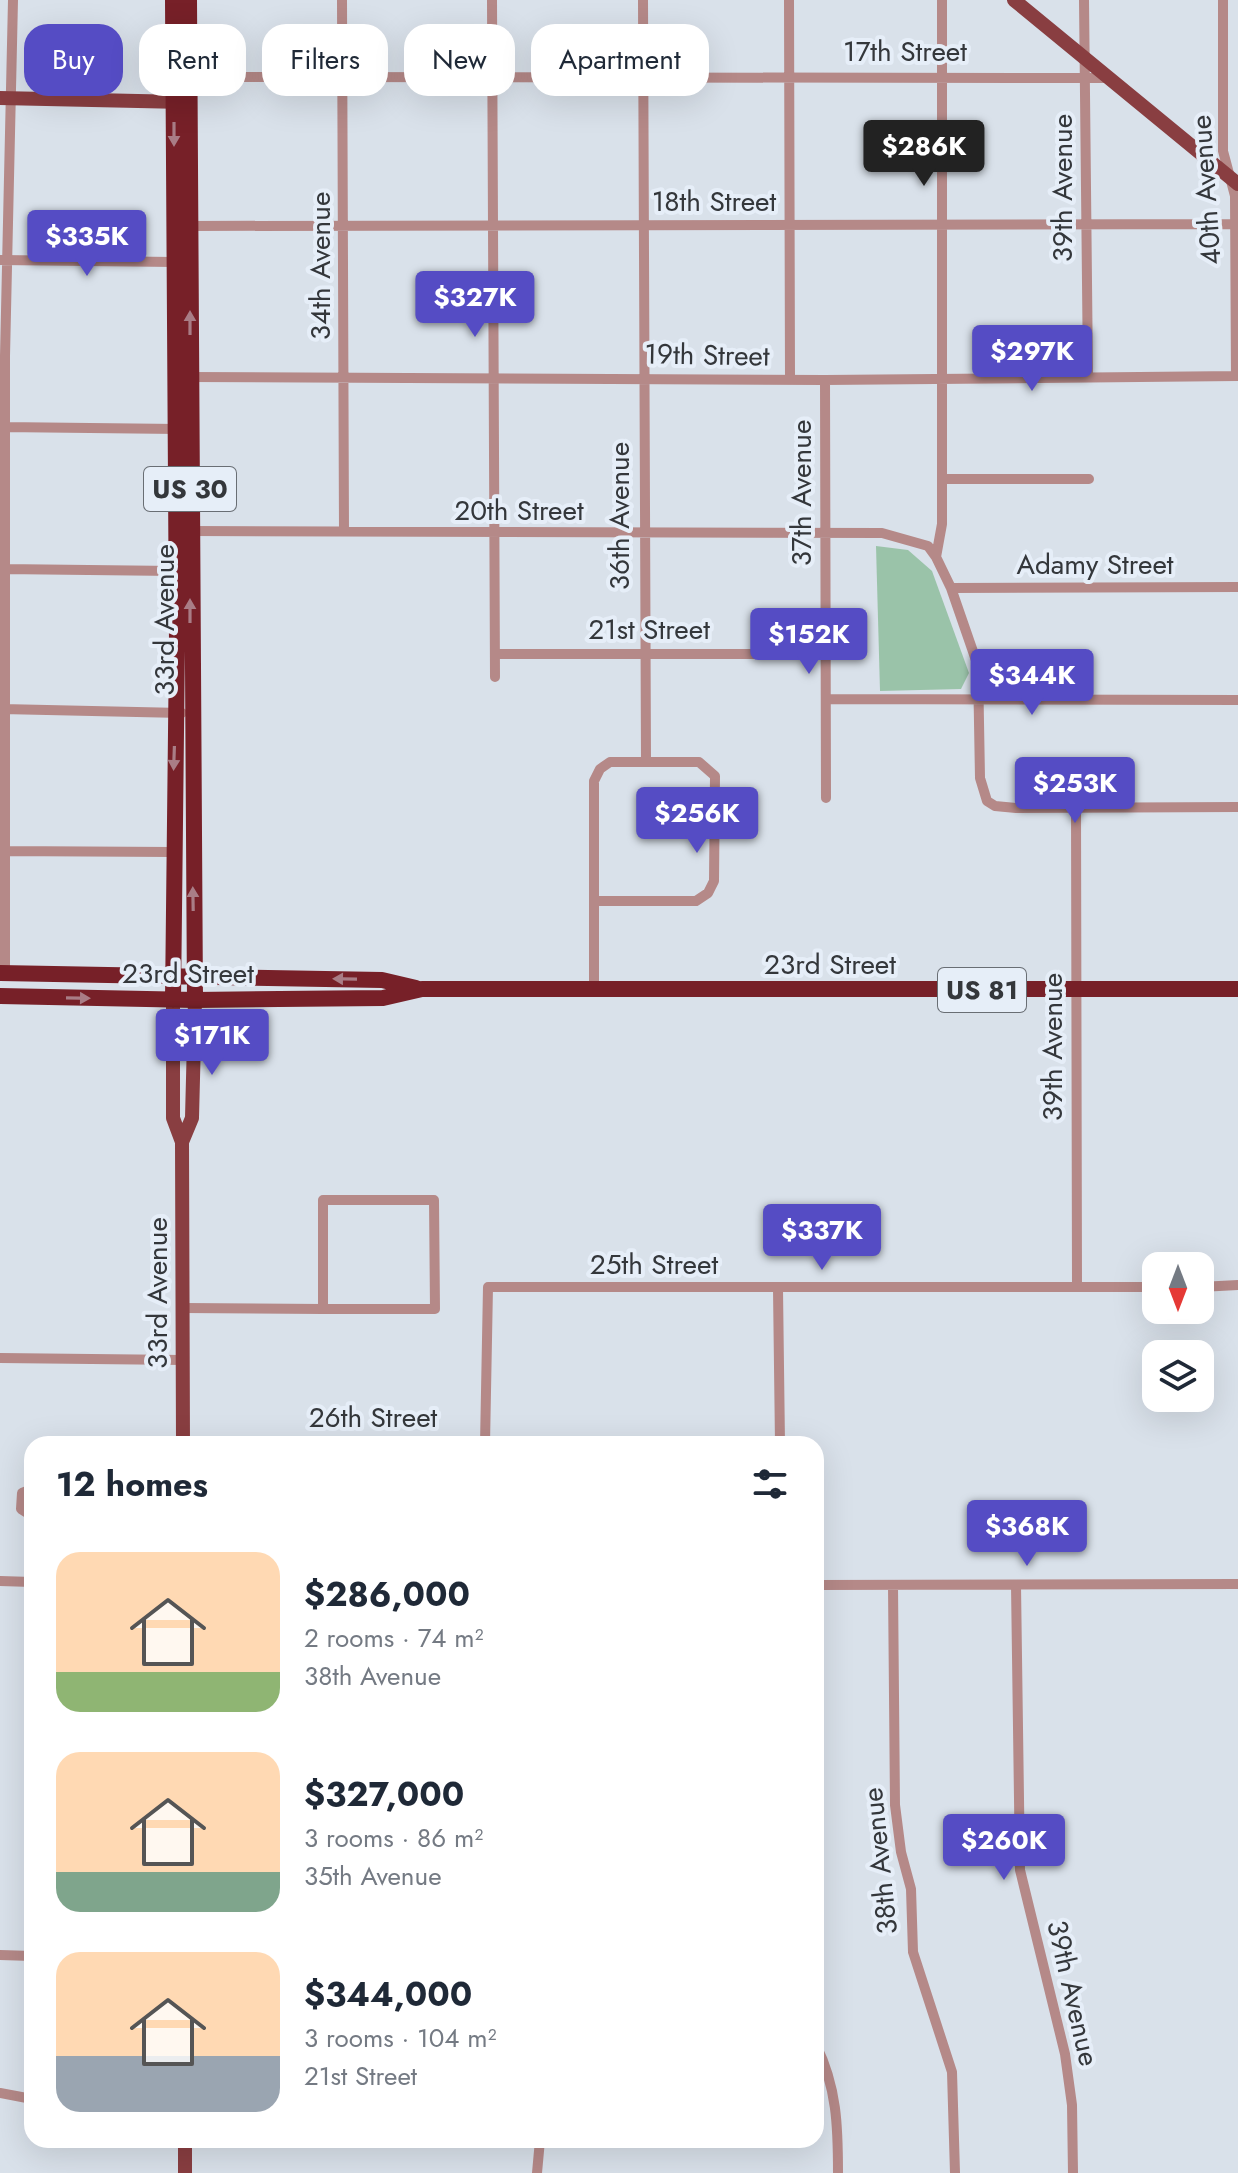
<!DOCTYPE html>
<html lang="en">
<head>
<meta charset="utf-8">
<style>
  :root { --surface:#fff; --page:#f6f6f7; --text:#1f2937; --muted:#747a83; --accent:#554cc4 }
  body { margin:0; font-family:Jost,sans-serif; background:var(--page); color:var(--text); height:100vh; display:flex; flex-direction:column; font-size:30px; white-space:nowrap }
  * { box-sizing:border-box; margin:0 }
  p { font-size:26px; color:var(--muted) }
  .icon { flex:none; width:44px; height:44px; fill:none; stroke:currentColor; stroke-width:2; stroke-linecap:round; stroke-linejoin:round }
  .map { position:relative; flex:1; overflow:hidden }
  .drawer { position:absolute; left:24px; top:1436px; width:800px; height:712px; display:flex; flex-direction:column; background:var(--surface); border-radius:24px; box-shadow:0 8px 32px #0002 }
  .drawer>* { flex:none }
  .top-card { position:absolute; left:24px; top:24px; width:800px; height:72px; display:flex; gap:16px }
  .needle { width:52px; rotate:180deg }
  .tools { position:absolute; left:1142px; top:1252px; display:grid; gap:16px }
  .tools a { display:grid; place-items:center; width:72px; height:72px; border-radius:16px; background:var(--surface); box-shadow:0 8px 32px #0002; font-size:40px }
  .price { position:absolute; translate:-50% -68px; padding:0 18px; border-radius:8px; background:var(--accent); color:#fff; font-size:26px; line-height:52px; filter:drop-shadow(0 2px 4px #0008) }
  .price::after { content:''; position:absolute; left:50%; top:48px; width:24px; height:18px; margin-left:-12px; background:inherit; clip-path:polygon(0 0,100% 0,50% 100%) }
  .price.on { background:#222; color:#fff }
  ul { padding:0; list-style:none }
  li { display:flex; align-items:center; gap:24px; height:200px; padding:0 32px }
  li span { display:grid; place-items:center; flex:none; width:224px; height:160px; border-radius:24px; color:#555 }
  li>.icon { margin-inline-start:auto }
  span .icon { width:96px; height:96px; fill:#fffc; stroke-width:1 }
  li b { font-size:34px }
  h2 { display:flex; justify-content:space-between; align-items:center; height:96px; padding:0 32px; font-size:34px }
  .pill { padding:0 28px; border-radius:24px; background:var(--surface); box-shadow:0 8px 32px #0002; font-size:28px; line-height:72px }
  .pill.on { background:var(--accent); color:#fff }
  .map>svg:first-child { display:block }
  .green { fill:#9ac3a9 }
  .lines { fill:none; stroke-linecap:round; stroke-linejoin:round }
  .minor { stroke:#b58988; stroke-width:10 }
  .major { stroke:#893e41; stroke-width:14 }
  .highway { stroke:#772028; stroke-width:16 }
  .oneway { fill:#a97d86 }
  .labels { text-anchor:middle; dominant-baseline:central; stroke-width:8; stroke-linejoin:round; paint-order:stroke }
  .shield { fill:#e6eef8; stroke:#696e74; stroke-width:2 }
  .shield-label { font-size:26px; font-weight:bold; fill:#34373b }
  .street-label { font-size:28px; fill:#34373b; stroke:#e6eef8 }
</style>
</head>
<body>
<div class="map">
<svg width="1238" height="2173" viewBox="0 0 1238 2173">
  <rect width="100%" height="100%" fill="#d9e1ea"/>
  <path class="green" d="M876 546 908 550 932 571 969 673 961 689 880 691Z"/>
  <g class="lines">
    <path class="minor" d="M342 0 344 532
      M492 0 495 677
      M643 0 646 761
      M789 0 790 380
      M942 0V524L936 557 951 588 978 666 980 778 987 801 995 806 1016 808 1238 807
      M1084 0 1088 376
      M1223 0V151L1235 196 1236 376
      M187 77 1109 78
      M189 226 1238 224
      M0 260 174 262
      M188 377 825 380 1238 376
      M825 380 826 798
      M2 427 178 429
      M943 479H1089
      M190 531 882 533 928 546 936 557
      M2 569 175 571
      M951 588 1238 587
      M495 654H826
      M826 699 1238 700
      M2 709 182 713
      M1076 808 1077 1287
      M0 851 172 852
      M5 973V356L13 0
      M594 989V781L600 769 610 762H699L715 776 714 881 708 893 696 901H595
      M323 1200H434L435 1309H323Z
      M1200 1287 1238 1285
      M778 1289 780 1444
      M183 1308 323 1309
      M0 1358 183 1360
      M183 1442 563 1444
      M485 1444 488 1287H1156
      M32 1516 21 1509 22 1493 32 1489
      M0 1581 32 1582
      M31 1582 32 1516
      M816 1585 1238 1584
      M1016 1585 1020 1870 1065 2054 1072 2105 1073 2173
      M893 1586 895 1805 901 1852 911 1889 913 1952 952 2072 955 2173
      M0 1955 32 1956
      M816 2045C837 2087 838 2127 838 2173
      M0 2093 32 2099
      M537 2173 540 2140"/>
    <path class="major" d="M1014 0 1238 184
      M0 98 184 102
      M173 1000V1118L182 1142 183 1444
      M182 1142 192 1118 195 1000
      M185 2173V2140"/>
    <path class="highway" d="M189 0 195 1000
      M0 973 382 980 416 988
      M0 996 195 1000 383 998 422 989H1238
      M173 1000 177 643 173 0"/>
  </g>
  <defs><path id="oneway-solid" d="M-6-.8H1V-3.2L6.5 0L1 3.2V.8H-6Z" transform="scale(2)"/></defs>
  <g class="oneway">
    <use href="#oneway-solid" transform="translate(174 134) rotate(90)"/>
    <use href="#oneway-solid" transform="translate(190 323) rotate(-90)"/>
    <use href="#oneway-solid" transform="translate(190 611) rotate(-90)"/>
    <use href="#oneway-solid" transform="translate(174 758) rotate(92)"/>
    <use href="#oneway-solid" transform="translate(193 899) rotate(-91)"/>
    <use href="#oneway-solid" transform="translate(345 979) rotate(-179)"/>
    <use href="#oneway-solid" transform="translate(78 998) rotate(1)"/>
  </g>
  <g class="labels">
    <g class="shield">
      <rect x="144" y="467" width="92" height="44" rx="6"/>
      <rect x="938" y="968" width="88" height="44" rx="6"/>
    </g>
    <g class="shield-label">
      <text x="190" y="489">US 30</text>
      <text x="982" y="990">US 81</text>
    </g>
    <g class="street-label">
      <text x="905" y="51">17th Street</text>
      <text transform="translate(1062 188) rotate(-90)">39th Avenue</text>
      <text transform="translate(1206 190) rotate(-94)">40th Avenue</text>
      <text x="714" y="201">18th Street</text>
      <text transform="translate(320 266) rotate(-90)">34th Avenue</text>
      <text transform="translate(707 355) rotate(1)">19th Street</text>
      <text transform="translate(801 493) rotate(-90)">37th Avenue</text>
      <text x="519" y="510">20th Street</text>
      <text transform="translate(619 516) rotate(-90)">36th Avenue</text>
      <text x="1095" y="564">Adamy Street</text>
      <text transform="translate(164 620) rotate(-90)">33rd Avenue</text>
      <text x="649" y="629">21st Street</text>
      <text x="830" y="964">23rd Street</text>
      <text x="188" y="973">23rd Street</text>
      <text transform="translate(1052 1047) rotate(-90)">39th Avenue</text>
      <text x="654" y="1264">25th Street</text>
      <text transform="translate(157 1293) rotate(-90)">33rd Avenue</text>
      <text x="373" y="1417">26th Street</text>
      <text transform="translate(880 1861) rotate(-96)">38th Avenue</text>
      <text transform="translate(1073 1993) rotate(77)">39th Avenue</text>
    </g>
  </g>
</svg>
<div class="tools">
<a><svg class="needle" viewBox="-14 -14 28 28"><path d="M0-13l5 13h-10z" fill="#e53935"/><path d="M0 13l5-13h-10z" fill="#747a83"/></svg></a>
<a><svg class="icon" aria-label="layers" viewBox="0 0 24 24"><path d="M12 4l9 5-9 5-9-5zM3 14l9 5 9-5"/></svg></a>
</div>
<b class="price on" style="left:924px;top:188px">$286K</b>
<b class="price" style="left:87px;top:278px">$335K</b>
<b class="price" style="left:475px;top:339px">$327K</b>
<b class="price" style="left:1032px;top:393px">$297K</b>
<b class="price" style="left:809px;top:676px">$152K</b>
<b class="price" style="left:1032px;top:717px">$344K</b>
<b class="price" style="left:1075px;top:825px">$253K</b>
<b class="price" style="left:697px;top:855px">$256K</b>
<b class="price" style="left:212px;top:1077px">$171K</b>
<b class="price" style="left:822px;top:1272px">$337K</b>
<b class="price" style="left:1027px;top:1568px">$368K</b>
<b class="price" style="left:1004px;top:1882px">$260K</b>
<div class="top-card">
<a class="pill on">Buy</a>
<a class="pill">Rent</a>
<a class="pill">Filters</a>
<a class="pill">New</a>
<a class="pill">Apartment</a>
</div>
<section class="drawer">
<h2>12 homes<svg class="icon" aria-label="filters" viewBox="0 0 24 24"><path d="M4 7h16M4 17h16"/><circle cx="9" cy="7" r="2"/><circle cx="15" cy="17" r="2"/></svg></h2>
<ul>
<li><span style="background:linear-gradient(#ffd9b3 75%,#8fb573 0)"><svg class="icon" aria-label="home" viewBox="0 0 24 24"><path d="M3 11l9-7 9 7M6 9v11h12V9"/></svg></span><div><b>$286,000</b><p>2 rooms · 74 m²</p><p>38th Avenue</p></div></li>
<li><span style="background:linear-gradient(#ffd9b3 75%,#7fa58c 0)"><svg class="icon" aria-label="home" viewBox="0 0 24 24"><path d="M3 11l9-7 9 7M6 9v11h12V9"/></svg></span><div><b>$327,000</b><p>3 rooms · 86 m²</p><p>35th Avenue</p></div></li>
<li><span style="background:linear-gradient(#ffd9b3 65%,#9aa5b1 0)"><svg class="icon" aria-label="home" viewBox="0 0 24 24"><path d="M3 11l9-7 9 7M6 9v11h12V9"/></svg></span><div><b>$344,000</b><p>3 rooms · 104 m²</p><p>21st Street</p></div></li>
</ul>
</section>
</div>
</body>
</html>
